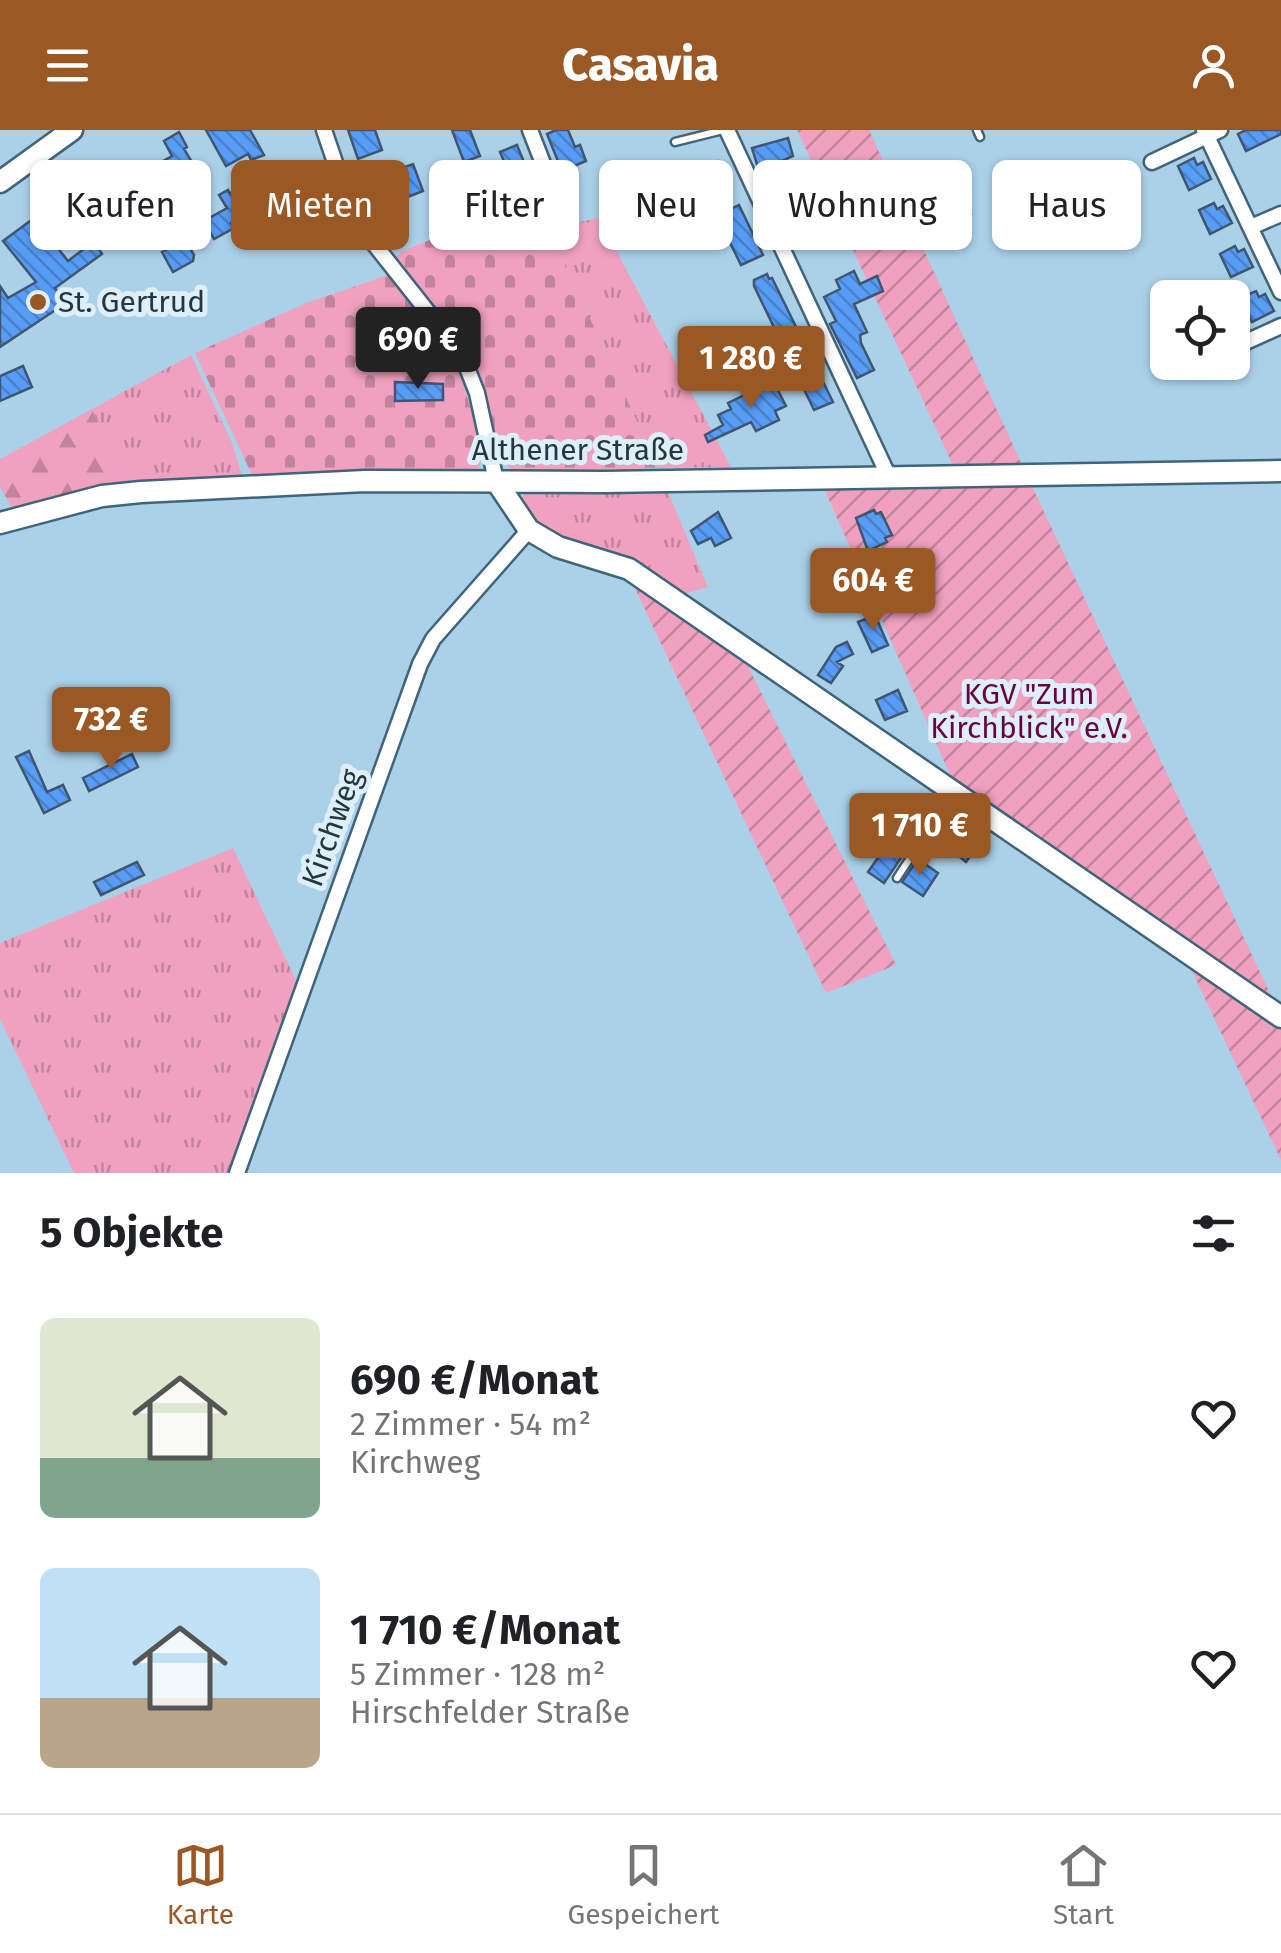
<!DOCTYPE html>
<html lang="de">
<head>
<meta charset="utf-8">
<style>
  :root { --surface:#fff; --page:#f2f2f2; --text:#202124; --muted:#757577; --line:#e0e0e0; --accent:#995824 }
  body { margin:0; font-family:"Fira Sans",sans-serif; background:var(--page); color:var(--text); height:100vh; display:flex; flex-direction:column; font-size:38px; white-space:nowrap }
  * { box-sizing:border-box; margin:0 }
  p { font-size:32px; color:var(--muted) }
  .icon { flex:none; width:55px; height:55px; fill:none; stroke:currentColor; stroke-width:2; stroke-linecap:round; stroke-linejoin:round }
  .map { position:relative; height:1043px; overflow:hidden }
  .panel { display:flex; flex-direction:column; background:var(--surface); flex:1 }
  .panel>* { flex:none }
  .hud { position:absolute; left:30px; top:30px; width:1222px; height:90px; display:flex; gap:20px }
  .fabs { position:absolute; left:1150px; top:150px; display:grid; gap:20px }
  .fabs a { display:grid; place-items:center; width:100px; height:100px; border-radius:15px; background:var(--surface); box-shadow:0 2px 8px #0004; font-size:50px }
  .price { position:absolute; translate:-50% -85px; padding:0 22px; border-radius:10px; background:var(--accent); color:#fff; font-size:32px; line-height:65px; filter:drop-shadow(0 2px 5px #0008) }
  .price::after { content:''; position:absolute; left:50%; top:60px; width:30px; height:22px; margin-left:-15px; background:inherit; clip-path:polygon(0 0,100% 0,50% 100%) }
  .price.on { background:#222; color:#fff }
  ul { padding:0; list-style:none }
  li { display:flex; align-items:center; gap:30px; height:250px; padding:0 40px }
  li span { display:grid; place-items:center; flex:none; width:280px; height:200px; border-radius:15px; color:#555 }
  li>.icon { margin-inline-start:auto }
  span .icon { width:120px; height:120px; fill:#fffc; stroke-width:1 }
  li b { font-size:42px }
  h2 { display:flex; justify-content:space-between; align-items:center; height:120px; padding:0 40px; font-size:42px }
  .tag { padding:0 35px; border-radius:15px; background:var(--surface); box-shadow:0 2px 8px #0004; font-size:35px; line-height:90px }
  .tag.on { background:var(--accent); color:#fff }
  header { display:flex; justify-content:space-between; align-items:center; height:130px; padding:0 40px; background:var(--accent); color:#fff; font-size:45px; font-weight:800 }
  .dock { display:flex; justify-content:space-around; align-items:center; height:140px; border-top:2px solid var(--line); background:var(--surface); font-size:28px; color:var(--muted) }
  .dock a { display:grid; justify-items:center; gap:5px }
  .dock .on { color:var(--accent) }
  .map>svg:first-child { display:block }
  .grass { fill:url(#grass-tufts) }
  .forest { fill:url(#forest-firs) }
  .cemetery { fill:url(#cemetery-stones) }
  .garden { fill:url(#garden-furrows) }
  .building { fill:url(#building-back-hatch); stroke:#405571; stroke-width:2.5 }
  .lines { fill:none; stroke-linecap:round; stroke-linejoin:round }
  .lane-casing { stroke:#406479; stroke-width:11 }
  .street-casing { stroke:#406479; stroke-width:19 }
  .secondary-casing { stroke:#406479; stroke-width:25 }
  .lane { stroke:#fff; stroke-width:6 }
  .street { stroke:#fff; stroke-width:14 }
  .secondary { stroke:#fff; stroke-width:20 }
  .poi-dot { fill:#995824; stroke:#dceffb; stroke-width:4 }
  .labels { text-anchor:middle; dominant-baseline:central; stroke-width:10; stroke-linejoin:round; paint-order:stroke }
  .poi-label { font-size:30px; fill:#26363f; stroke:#dceffb; text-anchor:start }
  .street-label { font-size:30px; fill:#26363f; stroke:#dceffb }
  .park-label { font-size:30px; fill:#6b003c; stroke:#dceffb }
</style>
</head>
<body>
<header><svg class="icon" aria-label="menu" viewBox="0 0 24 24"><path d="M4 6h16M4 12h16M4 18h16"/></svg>Casavia<svg class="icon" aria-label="person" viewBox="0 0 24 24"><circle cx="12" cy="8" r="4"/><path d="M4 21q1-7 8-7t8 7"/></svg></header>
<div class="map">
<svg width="1281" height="1043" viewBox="0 0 1281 1043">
  <defs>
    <pattern id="grass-tufts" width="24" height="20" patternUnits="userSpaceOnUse" patternTransform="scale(2.5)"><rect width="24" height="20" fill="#f0a1bf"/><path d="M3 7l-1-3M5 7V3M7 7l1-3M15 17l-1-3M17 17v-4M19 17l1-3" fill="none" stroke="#c2849d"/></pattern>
    <pattern id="forest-firs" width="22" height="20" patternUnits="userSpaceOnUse" patternTransform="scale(2.5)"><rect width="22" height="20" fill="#f0a1bf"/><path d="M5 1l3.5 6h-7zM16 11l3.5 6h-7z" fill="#c2849d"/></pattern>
    <pattern id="cemetery-stones" width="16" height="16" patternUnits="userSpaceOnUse" patternTransform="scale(2.5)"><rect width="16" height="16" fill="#f0a1bf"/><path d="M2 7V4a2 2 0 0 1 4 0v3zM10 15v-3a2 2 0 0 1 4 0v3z" fill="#c2849d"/></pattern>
    <pattern id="garden-furrows" width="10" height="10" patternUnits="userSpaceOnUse" patternTransform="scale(2.5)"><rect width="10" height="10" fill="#f0a1bf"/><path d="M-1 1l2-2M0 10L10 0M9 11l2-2" fill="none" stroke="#c2849d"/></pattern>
    <pattern id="building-back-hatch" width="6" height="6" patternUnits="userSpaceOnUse" patternTransform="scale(2.5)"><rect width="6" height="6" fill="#579df6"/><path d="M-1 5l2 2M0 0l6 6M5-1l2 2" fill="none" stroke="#4881c9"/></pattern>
  </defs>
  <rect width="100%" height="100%" fill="#abd1e9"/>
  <path class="grass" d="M599 88 731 337 658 338 549 98Z
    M191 225 233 315 242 346 123 357 92 279Z
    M666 357 708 457 684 464C667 452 649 437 629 429 592 413 537 412 521 368L529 360Z
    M233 718 299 857 232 1043H74L0 889V813Z"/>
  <path class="forest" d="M92 279 123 357 14 381 0 357V329Z"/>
  <path class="cemetery" d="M532 67 549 98 658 338 513 342C486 312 487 264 470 227 453 190 421 160 394 129L401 122Z
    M388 145 430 194 450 224 460 243 483 319 482 330 476 343 253 347 195 223 306 173Z"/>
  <path class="garden" d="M797 0H869L1023 337 1281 887V1030L1174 803 951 647 822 354 960 350Z
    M630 448 742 524 896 835 826 863Z"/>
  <path class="building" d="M206 0H250L264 25 251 30 248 24 226 36Z
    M348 0H375L382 20 358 29Z
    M452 0H470L480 26 464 32Z
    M556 0H568L575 17 580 15 586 31 562 41 547 4Z
    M1246 0H1281V4L1246 21 1238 4Z
    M179 2 187 17 184 19 202 49 180 62 194 87 181 94 149 39 172 26 164 11Z
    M788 8 793 26 759 41 752 18Z
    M517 15 532 52 510 61 503 43 508 41 500 22Z
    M1194 28 1197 35 1203 32 1211 49 1189 60 1178 36Z
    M718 31 726 56 703 63 701 59 690 62 684 42Z
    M413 34 423 61 379 78 369 50Z
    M65 53 78 70 41 97 68 131 94 111 102 124 55 158 66 173 0 217V156L8 168 36 152 3 111 45 80 39 72Z
    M792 54 813 99 791 109 769 64Z
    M106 56 124 85 116 90 130 112 122 117 90 66Z
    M260 56 269 71 231 93 234 98 214 109 204 91 227 78 219 65 228 60 235 71Z
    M964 71 971 84 953 92 960 108 948 113 936 85Z
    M1214 73 1217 79 1223 76 1232 93 1210 104 1199 80Z
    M739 75 763 125 741 135 717 86Z
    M182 111 187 113 194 125 193 131 173 142 162 122Z
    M1235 116 1238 122 1244 119 1253 137 1231 147 1220 124Z
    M854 141 860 154 877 146 883 161 854 174 867 202 860 205 861 213 874 240 857 248 830 194 836 191 824 167 840 159 836 150Z
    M767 144 769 149 772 148 833 272 814 280 754 156V150Z
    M1256 161 1259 167 1265 164 1274 181 1252 192 1240 168Z
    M23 236 32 257 0 271V246Z
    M773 251 786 276 775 281 779 290 756 301 751 292 708 312 705 305 723 295 718 285 731 279 728 273Z
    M395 252 443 254V270L395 271Z
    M874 380 876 384 881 382 892 405 885 408 887 412 868 421 856 388Z
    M718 382 731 408 715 416 711 408 698 414 691 401Z
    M875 485 888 515 872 522 858 492Z
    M847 512 853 524 837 532 843 536 831 553 818 545 836 517Z
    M898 560 907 581 885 590 876 570Z
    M29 621 47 662 63 655 70 670 44 683 16 627Z
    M132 624 138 637 89 661 83 648Z
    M919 669 934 679 884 753 868 742Z
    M951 690 962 698 955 708 974 721 966 732 933 706 943 691 948 695Z
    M918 729 938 743 923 766 902 752Z
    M137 732 144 745 101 765 94 752Z"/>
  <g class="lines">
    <defs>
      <path id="lane" d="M977 0 980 7
        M675 12 723 0
        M897 748 951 666"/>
      <path id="street" d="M324 0 342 53 371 110 462 225 477 263 496 351
        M530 0 551 54
        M727 0 888 345
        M1204 0 1281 162
        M1152 32 1220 0
        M1251 97 1281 84
        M1237 216 1281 196
        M237 1043 420 534 433 509 529 400"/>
      <path id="secondary" d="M0 52 72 0
        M496 351 529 400 558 417 629 439 1281 887
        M0 393 102 366 141 362 365 351 605 352 1281 341"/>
    </defs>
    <use href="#lane" class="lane-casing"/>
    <use href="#street" class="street-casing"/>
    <use href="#secondary" class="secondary-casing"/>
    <use href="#lane" class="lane"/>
    <use href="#street" class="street"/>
    <use href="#secondary" class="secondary"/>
  </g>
  <circle class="poi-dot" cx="38" cy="172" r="10"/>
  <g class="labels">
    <g class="poi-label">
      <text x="58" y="172">St. Gertrud</text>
    </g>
    <g class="street-label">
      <text x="578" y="320">Althener Straße</text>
      <text transform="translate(332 698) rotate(-70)">Kirchweg</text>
    </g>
    <g class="park-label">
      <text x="1029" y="564">KGV "Zum<tspan x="1029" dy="34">Kirchblick" e.V.</tspan></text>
    </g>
  </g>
</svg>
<div class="fabs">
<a><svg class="icon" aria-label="locate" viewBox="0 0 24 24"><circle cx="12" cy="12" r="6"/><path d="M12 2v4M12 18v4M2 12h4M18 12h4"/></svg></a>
</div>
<b class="price on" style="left:418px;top:262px">690 €</b>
<b class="price" style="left:751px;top:281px">1 280 €</b>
<b class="price" style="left:873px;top:503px">604 €</b>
<b class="price" style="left:111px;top:642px">732 €</b>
<b class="price" style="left:920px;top:748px">1 710 €</b>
<div class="hud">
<a class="tag">Kaufen</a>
<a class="tag on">Mieten</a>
<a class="tag">Filter</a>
<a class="tag">Neu</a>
<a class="tag">Wohnung</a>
<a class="tag">Haus</a>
</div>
</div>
<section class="panel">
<h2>5 Objekte<svg class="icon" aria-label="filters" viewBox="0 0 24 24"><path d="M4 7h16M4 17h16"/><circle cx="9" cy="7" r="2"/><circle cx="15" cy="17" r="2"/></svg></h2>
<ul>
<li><span style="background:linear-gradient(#dfe7d0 70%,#7fa58c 0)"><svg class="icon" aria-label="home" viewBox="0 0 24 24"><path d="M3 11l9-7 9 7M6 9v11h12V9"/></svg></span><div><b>690 €/Monat</b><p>2 Zimmer · 54 m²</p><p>Kirchweg</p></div><svg class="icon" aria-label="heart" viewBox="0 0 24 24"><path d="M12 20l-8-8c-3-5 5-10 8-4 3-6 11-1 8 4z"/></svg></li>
<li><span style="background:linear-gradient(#bfe0f5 65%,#b9a48a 0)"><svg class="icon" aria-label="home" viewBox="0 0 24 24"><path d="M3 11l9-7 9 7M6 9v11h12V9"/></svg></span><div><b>1 710 €/Monat</b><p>5 Zimmer · 128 m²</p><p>Hirschfelder Straße</p></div><svg class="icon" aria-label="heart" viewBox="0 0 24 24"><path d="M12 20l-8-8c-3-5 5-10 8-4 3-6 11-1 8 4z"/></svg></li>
</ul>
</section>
<nav class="dock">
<a class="on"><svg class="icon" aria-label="map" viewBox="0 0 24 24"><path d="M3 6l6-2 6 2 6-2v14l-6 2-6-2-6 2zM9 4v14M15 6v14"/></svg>Karte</a>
<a><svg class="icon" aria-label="saved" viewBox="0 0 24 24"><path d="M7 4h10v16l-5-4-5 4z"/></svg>Gespeichert</a>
<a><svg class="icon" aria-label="home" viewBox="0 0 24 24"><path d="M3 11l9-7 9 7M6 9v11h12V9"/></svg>Start</a>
</nav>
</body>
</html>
